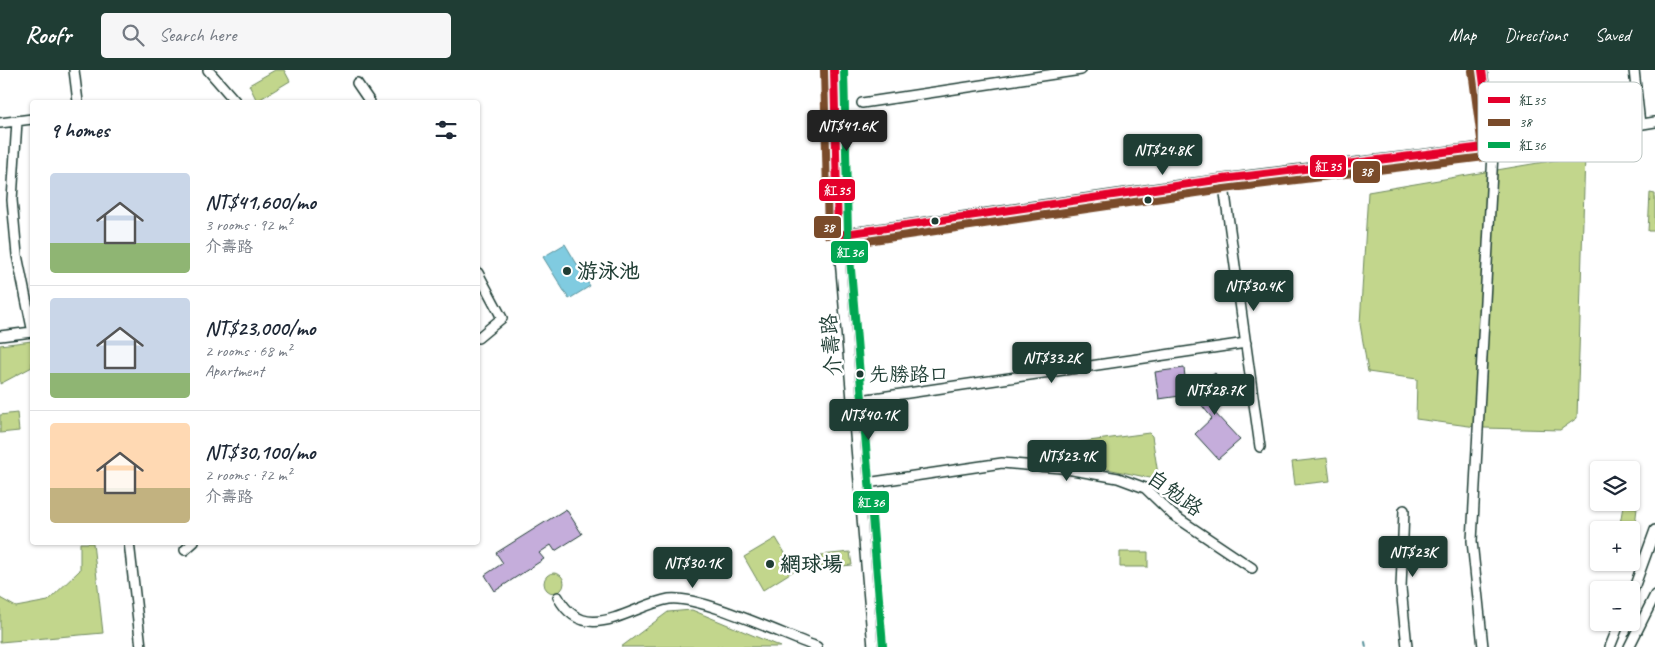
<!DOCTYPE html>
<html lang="en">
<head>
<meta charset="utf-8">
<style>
  :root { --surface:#fff; --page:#f6f6f7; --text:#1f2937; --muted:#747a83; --line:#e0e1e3; --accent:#1f3d34 }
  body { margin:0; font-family:Caveat,"LXGW WenKai TC",sans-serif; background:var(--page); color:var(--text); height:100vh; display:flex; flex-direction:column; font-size:19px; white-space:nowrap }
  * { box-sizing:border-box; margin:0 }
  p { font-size:16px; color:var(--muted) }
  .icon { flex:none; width:28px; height:28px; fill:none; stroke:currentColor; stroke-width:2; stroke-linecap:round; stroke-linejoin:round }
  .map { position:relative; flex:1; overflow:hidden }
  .panel { position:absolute; left:30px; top:30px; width:450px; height:445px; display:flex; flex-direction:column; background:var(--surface); border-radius:5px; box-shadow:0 1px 4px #0004 }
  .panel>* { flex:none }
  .controls { position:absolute; left:1590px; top:391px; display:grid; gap:10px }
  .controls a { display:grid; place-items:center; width:50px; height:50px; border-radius:5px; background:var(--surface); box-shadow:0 1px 4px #0004; font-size:25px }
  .price { position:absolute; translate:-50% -42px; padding:0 11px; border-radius:5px; background:var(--accent); color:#fff; font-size:16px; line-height:32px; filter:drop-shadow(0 1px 2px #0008) }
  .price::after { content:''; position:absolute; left:50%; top:30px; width:15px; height:11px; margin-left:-8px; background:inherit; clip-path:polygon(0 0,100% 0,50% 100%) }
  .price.active { background:#222; color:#fff }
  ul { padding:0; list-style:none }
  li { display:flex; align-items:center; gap:15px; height:125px; padding:0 20px }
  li+li { border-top:1px solid var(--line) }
  li span { display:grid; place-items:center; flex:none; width:140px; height:100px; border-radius:5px; color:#555 }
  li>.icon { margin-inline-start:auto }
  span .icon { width:60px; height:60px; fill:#fffc; stroke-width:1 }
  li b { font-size:21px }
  h2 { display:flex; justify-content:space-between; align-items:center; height:60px; padding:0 20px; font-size:21px }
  header { display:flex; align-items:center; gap:30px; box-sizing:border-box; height:70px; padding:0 25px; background:var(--accent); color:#fff }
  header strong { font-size:24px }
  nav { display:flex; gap:28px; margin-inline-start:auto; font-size:18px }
  .search { width:350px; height:45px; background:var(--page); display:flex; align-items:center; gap:12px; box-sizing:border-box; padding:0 18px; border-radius:5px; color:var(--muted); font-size:19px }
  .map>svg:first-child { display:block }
  .green { fill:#c2d68c; stroke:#708a60 }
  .water { fill:#80cbe0; stroke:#59929b }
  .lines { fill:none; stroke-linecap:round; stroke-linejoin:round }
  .stream { stroke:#59929b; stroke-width:2 }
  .building { fill:#c5addb; stroke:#1f3d34 }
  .minor-casing { stroke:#1f3d34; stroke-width:12 }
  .minor { stroke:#fff; stroke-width:9 }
  .bus-1-casing { stroke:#fff; stroke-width:11 }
  .bus-2-casing { stroke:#fff; stroke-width:11 }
  .bus-3-casing { stroke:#fff; stroke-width:11 }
  .bus-1 { stroke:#e4002b; stroke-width:8 }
  .bus-2 { stroke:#7a4b2a; stroke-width:8 }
  .bus-3 { stroke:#00a651; stroke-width:8 }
  .bus-dot { fill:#1f3d34; stroke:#fff; stroke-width:2 }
  .labels { text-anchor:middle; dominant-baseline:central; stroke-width:5; stroke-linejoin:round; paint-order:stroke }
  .bus-label { font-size:20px; fill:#1f3d34; stroke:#fff; text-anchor:start }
  .poi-label { font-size:21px; font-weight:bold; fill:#1f3d34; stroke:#fff; text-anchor:start }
  .street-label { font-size:21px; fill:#1f3d34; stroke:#fff }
  .key { fill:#fff; stroke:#bcc5c2; stroke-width:1 }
  .key-label { font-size:14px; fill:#1f3d34 }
  .line-badge { stroke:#fff; stroke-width:2 }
  .badge-label { font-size:14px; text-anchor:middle; font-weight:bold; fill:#fff }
</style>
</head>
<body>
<header>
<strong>Roofr</strong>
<div class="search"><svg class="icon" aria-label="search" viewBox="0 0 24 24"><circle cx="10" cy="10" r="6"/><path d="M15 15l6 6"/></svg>Search here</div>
<nav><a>Map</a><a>Directions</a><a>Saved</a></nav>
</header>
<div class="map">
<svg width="1655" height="577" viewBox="0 0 1655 577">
  <rect width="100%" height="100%" fill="#fff"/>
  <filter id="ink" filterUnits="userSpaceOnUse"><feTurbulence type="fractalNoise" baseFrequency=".02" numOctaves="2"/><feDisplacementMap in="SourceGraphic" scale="10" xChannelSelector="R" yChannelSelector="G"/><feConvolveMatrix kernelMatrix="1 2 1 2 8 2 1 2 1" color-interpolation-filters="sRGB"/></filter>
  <g filter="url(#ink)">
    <path class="green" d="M275 0H284L290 11 257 31 249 15Z
      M1585 85 1577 348 1560 360 1484 358 1416 349 1417 309 1368 302 1360 254 1368 122Z
      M1650 123 1655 124V161H1648Z
      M32 271V297L0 314V275Z
      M17 343 19 361 0 363V345Z
      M1149 363 1152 366 1158 404 1155 409 1074 392 1069 389 1068 376 1074 373Z
      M1327 388 1330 411 1295 415 1292 392Z
      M1623 436 1637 438 1634 464 1631 463V460H1619Z
      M776 468 795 500 763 520 744 487Z
      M80 473H93L103 563 0 572V528L16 537 48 531 80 500Z
      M850 482 852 495 822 498 821 485Z
      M1120 482H1148V497H1120Z
      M544 513a10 10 0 1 1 20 0a10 10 0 1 1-20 0Z
      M692 540 781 577H621L668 542Z"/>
    <path class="water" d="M565 174 590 216 569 229 543 187Z"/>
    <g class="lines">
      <path class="stream" d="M1365 572 1366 577"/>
    </g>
    <path class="building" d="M1184 298 1187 325 1159 329 1155 302Z
      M1215 303 1234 326 1214 342 1240 370 1218 389 1195 364 1212 348 1191 322Z
      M566 439 582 464 555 481 551 475 539 483 544 489 495 521 485 505 503 493 496 483Z"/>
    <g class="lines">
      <defs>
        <path id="minor" d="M74 0 78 32
          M208 0 236 32
          M834 0 838 165 873 577
          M1482 0 1493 83 1472 471 1483 577
          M1634 0 1640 54
          M357 13 370 32
          M862 33 1081 0
          M17 51 12 130 17 185 32 258
          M0 53 32 49
          M1223 109 1260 377
          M838 165C966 146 1095 127 1224 109 1367 90 1512 76 1655 52
          M478 203 502 248 478 268
          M0 266 32 262
          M854 331 1246 273
          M860 414 1002 393 1061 398 1118 408 1145 418 1173 445 1252 498
          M1404 440 1401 518 1407 577
          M129 472 141 577
          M185 480 194 472
          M1631 526 1655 460
          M558 527C585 577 630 536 669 529 699 525 784 565 817 577
          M1610 577 1620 552
          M1629 577 1655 525"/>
      </defs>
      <use href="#minor" class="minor-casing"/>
      <use href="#minor" class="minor"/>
      <defs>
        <path id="bus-1" d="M834 0 838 165
          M1482 0 1492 76
          M838 165 1223 109 1492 76"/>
        <path id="bus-2" d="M824 0 828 165
          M1472 1 1482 77
          M839 175 1224 119 1493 86"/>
        <path id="bus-3" d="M844 0 848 164 883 576"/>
      </defs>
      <use href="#bus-1" class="bus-1-casing"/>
      <use href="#bus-2" class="bus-2-casing"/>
      <use href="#bus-3" class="bus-3-casing"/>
      <use href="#bus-1" class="bus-1"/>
      <use href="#bus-2" class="bus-2"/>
      <use href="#bus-3" class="bus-3"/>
    </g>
  </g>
  <g class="bus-dot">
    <circle cx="1148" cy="130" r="4.5"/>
    <circle cx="935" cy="151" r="4.5"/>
    <circle cx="567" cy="201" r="5"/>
    <circle cx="860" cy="304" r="4.5"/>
    <circle cx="770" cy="494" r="5"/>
  </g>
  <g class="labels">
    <g class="bus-label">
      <text x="869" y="304">先勝路口</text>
    </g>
    <g class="poi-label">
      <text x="577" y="201">游泳池</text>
      <text x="780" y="494">網球場</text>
    </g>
    <g class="street-label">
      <text transform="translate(831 275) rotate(-95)">介壽路</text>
      <text transform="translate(1175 423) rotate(36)">自勉路</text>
    </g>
  </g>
  <rect x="1478" y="12" width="164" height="80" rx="8" class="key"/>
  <rect x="1488" y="27" width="22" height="6" fill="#e4002b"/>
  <rect x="1488" y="49" width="22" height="7" fill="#7a4b2a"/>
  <rect x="1488" y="72" width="22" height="6" fill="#00a651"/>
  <g class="key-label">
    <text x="1519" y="35">紅35</text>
    <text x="1519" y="57">38</text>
    <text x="1519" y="80">紅36</text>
  </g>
  <g class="line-badge">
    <rect x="1309" y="84" width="38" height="24" rx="5" fill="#e4002b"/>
    <rect x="1352" y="90" width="29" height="24" rx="5" fill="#7a4b2a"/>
    <rect x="818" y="108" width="38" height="24" rx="5" fill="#e4002b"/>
    <rect x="813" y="145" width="29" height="24" rx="5" fill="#7a4b2a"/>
    <rect x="830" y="170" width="39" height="24" rx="5" fill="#00a651"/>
    <rect x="852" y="420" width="38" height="24" rx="5" fill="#00a651"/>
  </g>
  <g class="badge-label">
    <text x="1328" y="101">紅35</text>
    <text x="1366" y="106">38</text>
    <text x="837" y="125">紅35</text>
    <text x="828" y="162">38</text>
    <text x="850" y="187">紅36</text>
    <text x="871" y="437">紅36</text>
  </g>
</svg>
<div class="controls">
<a><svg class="icon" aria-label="layers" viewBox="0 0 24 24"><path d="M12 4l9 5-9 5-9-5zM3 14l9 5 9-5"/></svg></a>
<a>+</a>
<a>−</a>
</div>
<b class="price active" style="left:847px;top:82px">NT$41.6K</b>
<b class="price" style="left:1163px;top:106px">NT$24.8K</b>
<b class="price" style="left:1254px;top:242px">NT$30.4K</b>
<b class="price" style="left:1052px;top:314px">NT$33.2K</b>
<b class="price" style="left:1215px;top:346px">NT$28.7K</b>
<b class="price" style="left:869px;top:371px">NT$40.1K</b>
<b class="price" style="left:1067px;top:412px">NT$23.9K</b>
<b class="price" style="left:1413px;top:508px">NT$23K</b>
<b class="price" style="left:693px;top:519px">NT$30.1K</b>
<section class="panel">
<h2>9 homes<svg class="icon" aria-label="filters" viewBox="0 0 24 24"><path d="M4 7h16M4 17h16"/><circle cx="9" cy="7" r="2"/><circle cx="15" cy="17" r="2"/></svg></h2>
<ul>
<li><span style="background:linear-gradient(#c9d6e8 70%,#8fb573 0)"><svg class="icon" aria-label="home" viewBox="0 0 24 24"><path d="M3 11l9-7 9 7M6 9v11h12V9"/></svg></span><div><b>NT$41,600/mo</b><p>3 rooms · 92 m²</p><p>介壽路</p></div></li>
<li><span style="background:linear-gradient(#c9d6e8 75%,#8fb573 0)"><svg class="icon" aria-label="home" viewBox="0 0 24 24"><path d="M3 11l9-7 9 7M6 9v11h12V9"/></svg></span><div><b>NT$23,000/mo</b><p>2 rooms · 68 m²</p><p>Apartment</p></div></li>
<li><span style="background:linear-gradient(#ffd9b3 65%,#c2b280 0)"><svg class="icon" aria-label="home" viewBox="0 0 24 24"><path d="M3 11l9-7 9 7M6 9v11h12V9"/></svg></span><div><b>NT$30,100/mo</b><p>2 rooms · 72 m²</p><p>介壽路</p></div></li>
</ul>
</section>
</div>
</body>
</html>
